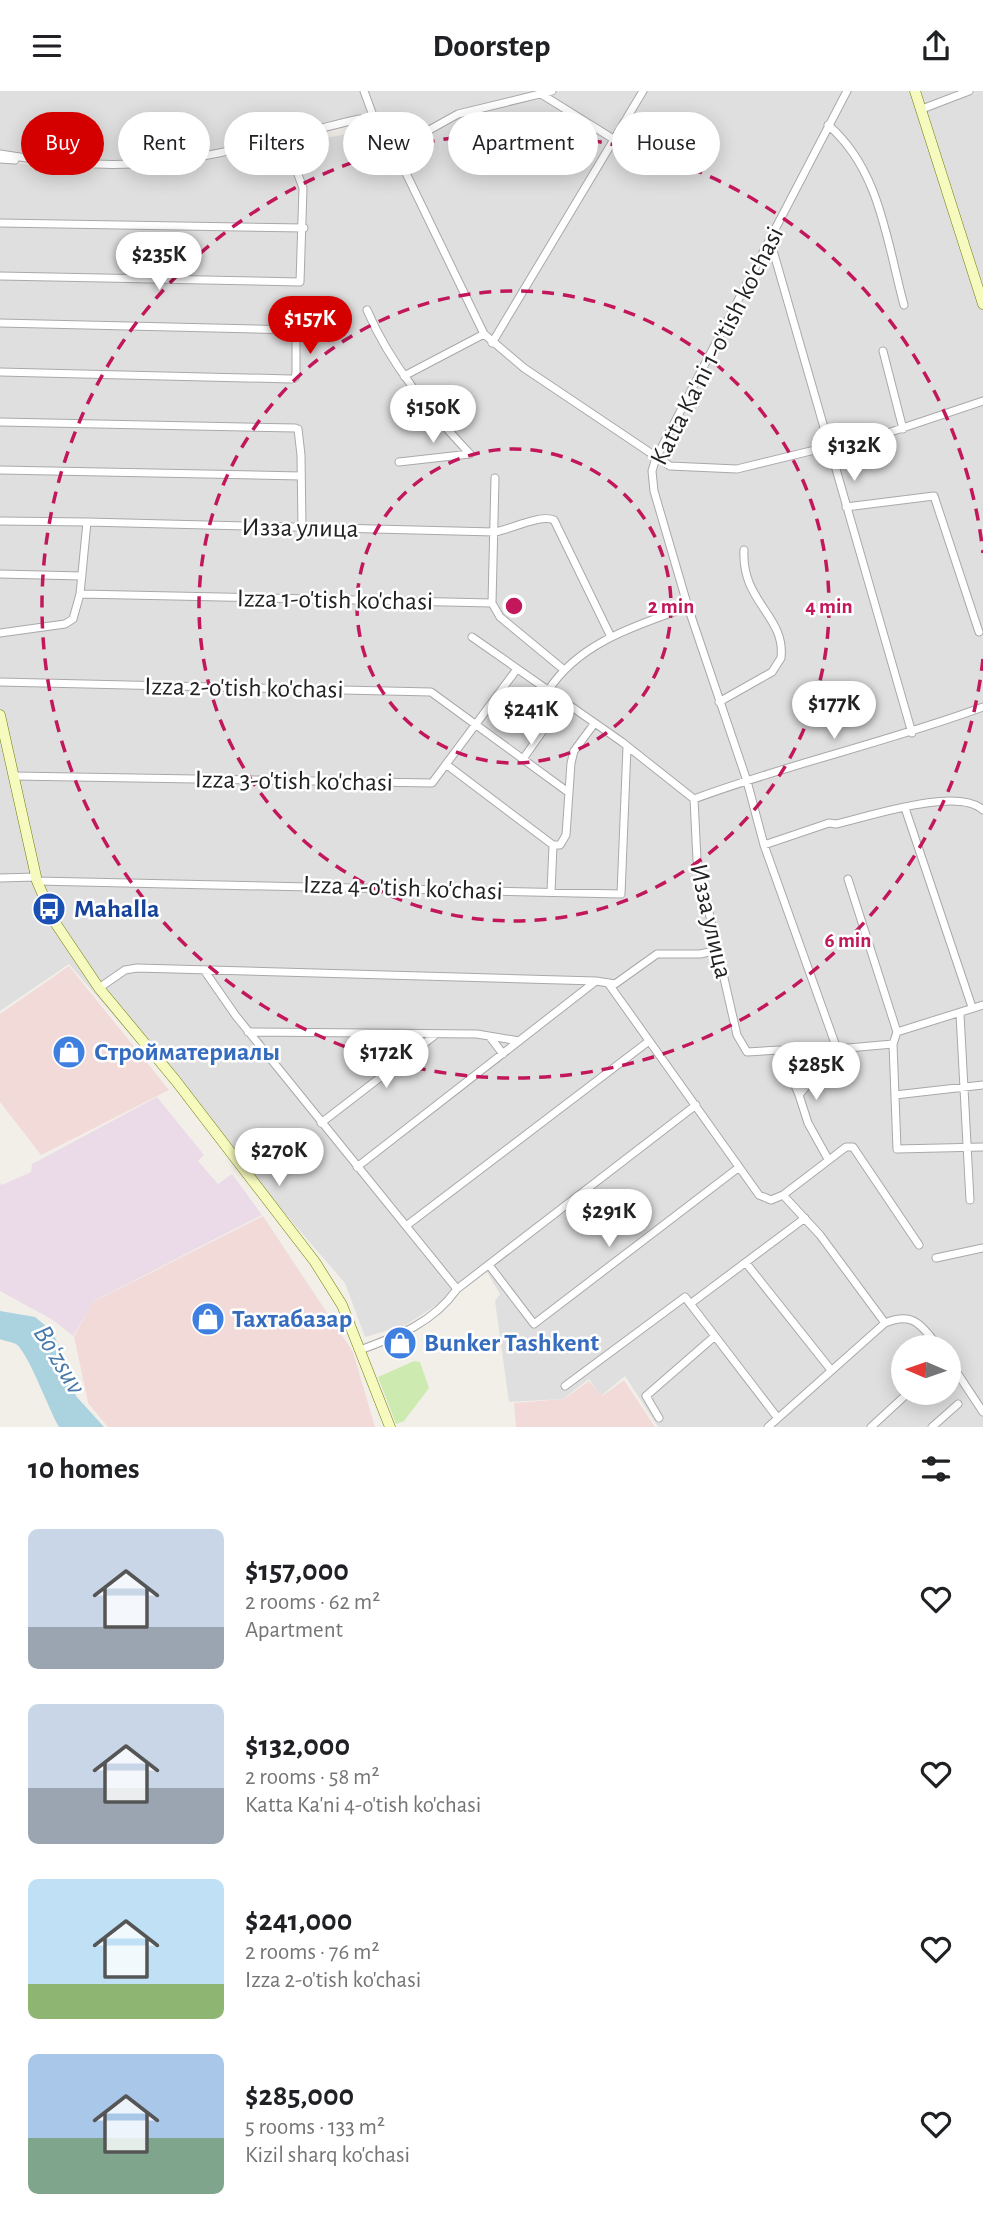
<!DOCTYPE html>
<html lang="en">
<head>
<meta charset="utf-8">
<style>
  :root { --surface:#fff; --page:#f6f6f6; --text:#202124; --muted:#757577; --accent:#d40000 }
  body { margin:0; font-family:"Alegreya Sans",sans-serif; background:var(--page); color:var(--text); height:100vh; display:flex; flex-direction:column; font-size:26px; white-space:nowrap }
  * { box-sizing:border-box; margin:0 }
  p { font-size:23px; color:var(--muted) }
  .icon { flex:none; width:38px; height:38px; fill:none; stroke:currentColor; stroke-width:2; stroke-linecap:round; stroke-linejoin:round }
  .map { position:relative; height:1336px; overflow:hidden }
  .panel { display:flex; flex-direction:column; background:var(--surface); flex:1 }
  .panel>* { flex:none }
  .banner { position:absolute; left:21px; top:21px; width:942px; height:63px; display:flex; gap:14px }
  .needle { width:46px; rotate:272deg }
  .controls { position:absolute; left:891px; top:1244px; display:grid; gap:14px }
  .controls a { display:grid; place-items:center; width:70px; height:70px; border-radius:50%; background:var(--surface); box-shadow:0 4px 18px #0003; font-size:35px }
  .price { position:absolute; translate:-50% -60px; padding:0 16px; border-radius:24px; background:#fff; color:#222; font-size:23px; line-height:46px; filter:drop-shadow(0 2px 4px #0008) }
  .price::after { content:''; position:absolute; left:50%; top:42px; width:21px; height:16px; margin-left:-10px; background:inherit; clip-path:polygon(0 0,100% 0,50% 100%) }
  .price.active { background:var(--accent); color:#fff }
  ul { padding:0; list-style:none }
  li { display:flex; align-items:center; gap:21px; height:175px; padding:0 28px }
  li span { display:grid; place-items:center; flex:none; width:196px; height:140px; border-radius:10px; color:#555 }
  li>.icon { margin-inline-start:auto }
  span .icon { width:84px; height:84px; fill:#fffc; stroke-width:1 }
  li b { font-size:30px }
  h2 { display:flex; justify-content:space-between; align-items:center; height:84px; padding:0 28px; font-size:30px }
  .pill { padding:0 24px; border-radius:32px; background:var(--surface); box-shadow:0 4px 18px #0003; font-size:24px; line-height:63px }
  .pill.active { background:var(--accent); color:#fff }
  header { display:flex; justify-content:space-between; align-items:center; height:91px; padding:0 28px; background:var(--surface); font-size:32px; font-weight:700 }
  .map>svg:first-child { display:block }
  .residential { fill:#e0dfdf; fill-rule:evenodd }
  .commercial { fill:#f2dad9 }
  .industrial { fill:#ebdbe8 }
  .grass { fill:#cdebb0 }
  .water { fill:#aad3df }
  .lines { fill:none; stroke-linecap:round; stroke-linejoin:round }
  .street-casing { stroke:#a9a9a9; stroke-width:9 }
  .secondary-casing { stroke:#707d05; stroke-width:11 }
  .street { stroke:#fff; stroke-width:7 }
  .secondary { stroke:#f7fabf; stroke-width:10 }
  .ring { fill:none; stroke:#c2185b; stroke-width:3.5; stroke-dasharray:12 9 }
  .labels { text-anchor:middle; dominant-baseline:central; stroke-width:5; stroke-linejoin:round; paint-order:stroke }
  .street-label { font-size:26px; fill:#222; stroke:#fff }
  .transit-label { font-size:26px; font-weight:bold; fill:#164399; stroke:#fff; text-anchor:start }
  .shop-label { font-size:26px; font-weight:bold; fill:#366cbe; stroke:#fff; text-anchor:start }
  .water-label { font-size:28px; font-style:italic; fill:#4a7aab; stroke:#fff }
  .centre { fill:#c2185b; stroke:#fff; stroke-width:3.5 }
  .ring-label { font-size:21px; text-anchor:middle; font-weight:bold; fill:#c2185b; stroke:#fff; stroke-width:5; stroke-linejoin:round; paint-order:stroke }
</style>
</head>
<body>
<header><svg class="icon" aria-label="menu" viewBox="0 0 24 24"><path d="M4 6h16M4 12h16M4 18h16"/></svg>Doorstep<svg class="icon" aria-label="share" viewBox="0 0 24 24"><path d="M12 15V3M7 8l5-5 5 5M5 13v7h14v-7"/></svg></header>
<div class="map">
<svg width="983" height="1336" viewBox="0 0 983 1336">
  <rect width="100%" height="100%" fill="#f2efe9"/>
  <path class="residential" d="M0 0H983V1336H658L625 1285 601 1305 589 1288 563 1308 509 1311 495 1210 500 1203 487 1181 406 1234 365 1246 345 1192 69 873 0 920V71L79 78 175 75 374 38 393 56 387 43 367 28 190 68 63 72 0 63ZM903 1256H948V1302H903Z"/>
  <path class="commercial" d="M69 875 169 999 41 1064 0 1011V923Z
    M263 1125 353 1261 375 1336H108L88 1312 74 1245 93 1211Z
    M624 1289 655 1336H516L514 1312 564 1308 589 1290 602 1305Z"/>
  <path class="industrial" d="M157 1006 204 1064 198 1070 218 1093 232 1083 262 1124 94 1210 73 1245 53 1229 0 1200V1092L2 1094 31 1081 32 1073Z"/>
  <path class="grass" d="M414 1270 420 1271 429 1297 404 1330 396 1333 378 1286Z"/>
  <path class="water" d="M0 1220 35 1226 52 1240 67 1272 76 1305 104 1336H59C49 1319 28 1261 16 1253 12 1251 4 1250 0 1248Z"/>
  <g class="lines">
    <defs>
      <path id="street" d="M364 0 375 30
        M541 3 615 49
        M922 18 969 0
        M828 34C880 78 887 152 904 214
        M395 58 458 23 552 0
        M0 63C63 74 128 78 192 67 248 58 303 41 359 28L375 30 387 43 484 243 524 277 670 375 737 378 823 357 831 361 983 310
        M0 68 15 69
        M0 132 304 137
        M770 149 912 642
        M0 185 300 191 303 97 284 46
        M367 219C391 275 429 319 470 363L399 371
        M0 232 296 239V282L295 287 291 288 0 281
        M492 252 643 0
        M883 260 903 338
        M404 285 484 243
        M0 331 295 337
        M298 338 301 364 302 437
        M0 379 301 385
        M846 416 934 405 979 541
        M0 430 87 431
        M0 483 82 485
        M80 503 492 512 500 526 563 578
        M492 512 495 387
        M0 542 65 533 73 528 80 503 87 431 495 441C511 438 541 423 554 429L611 546
        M472 546 622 651 694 708 697 769 737 944 747 961 780 959 799 1004
        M0 591 431 601 568 701
        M548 600C578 552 637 534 688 516
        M719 611 772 581 781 567C786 525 741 511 744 459
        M523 668 563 611
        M447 674 553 754H560L566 744 571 672 574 660 594 633
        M14 685 432 692 517 578
        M694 708C788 673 888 651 983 616
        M905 717 972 916
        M764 754 829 732 836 733C868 726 957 695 983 719
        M0 787 36 786
        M848 788 897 941 893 953 897 1058 983 1056
        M37 790 621 803 627 656
        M551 801 553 754
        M204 879 236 925 457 1198
        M608 892 759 1104 771 1109 783 1104
        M99 897 125 879 137 877 596 890
        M960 923 970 1109
        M248 941 477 943 519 950
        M897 941 983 914
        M490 946 503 963
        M837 958 764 754 747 690 688 516 654 400 652 380 656 367 847 0
        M837 958 893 953
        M895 1004 983 994
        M321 1032 434 945
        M828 1068 808 1032 799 1004 837 958
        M357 1076 596 890 615 893 657 863H700L718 859
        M406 1135 649 950
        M936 1167 983 1157
        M746 1172 831 1279
        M489 1174 534 1233 738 1077
        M690 1213 805 1127
        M885 1232 820 1144 783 1104 846 1056H853L919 1154
        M360 1259C398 1245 433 1232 457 1198L696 1014
        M948 1268 983 1321
        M565 1295 685 1206 777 1326
        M659 1327 646 1305 715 1245
        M768 1336 885 1232C915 1220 921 1235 939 1256
        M871 1336 908 1302
        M932 1336 958 1313"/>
      <path id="secondary" d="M915 0 983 213
        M0 624 37 790 54 830 99 897 176 990 315 1171 342 1214 390 1336"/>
    </defs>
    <use href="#street" class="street-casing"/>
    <use href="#secondary" class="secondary-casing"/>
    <use href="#street" class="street"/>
    <use href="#secondary" class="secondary"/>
  </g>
  <g class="ring">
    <circle cx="514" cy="515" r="157"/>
    <circle cx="514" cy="515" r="315"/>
    <path d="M983 568A472 472 0 1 1 983 462"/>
  </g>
  <defs>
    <symbol id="bus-disc" viewBox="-11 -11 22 22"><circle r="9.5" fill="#1a4fb4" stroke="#fff"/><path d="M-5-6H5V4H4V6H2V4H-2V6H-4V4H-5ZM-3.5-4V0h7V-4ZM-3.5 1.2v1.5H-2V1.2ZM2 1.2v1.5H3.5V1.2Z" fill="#fff"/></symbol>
    <symbol id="shop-disc" viewBox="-11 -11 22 22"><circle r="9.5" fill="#3f7fe0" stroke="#fff"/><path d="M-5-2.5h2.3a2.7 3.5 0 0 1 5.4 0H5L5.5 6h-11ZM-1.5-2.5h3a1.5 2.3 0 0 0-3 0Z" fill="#fff"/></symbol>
  </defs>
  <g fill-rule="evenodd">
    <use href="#bus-disc" x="30" y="799" width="38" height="38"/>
    <use href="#shop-disc" x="50" y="942" width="38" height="38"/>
    <use href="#shop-disc" x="189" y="1209" width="38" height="38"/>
    <use href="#shop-disc" x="381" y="1233" width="38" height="38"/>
  </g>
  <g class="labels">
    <g class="street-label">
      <text transform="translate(717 255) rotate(-63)">Katta Ka'ni 1-o'tish ko'chasi</text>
      <text transform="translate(300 437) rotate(1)">Изза улица</text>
      <text transform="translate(335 509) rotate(1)">Izza 1-o'tish ko'chasi</text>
      <text transform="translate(244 597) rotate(1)">Izza 2-o'tish ko'chasi</text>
      <text transform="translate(294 690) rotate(1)">Izza 3-o'tish ko'chasi</text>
      <text transform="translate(403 797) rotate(2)">Izza 4-o'tish ko'chasi</text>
      <text transform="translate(711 830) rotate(77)">Изза улица</text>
    </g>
    <g class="transit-label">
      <text x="74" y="818">Mahalla</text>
    </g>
    <g class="shop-label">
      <text x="94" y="961">Стройматериалы</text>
      <text x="232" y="1228">Тахтабазар</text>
      <text x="424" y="1252">Bunker Tashkent</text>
    </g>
    <g class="water-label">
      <text transform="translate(59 1269) rotate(59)">Boʻzsuv</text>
    </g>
  </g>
  <circle cx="514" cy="515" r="10" class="centre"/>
  <g class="ring-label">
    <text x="671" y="522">2 min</text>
    <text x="829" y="522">4 min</text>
    <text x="848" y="856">6 min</text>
  </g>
</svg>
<div class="controls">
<a><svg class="needle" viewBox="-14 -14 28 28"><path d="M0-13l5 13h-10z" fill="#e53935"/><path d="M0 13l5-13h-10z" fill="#757577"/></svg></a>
</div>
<b class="price" style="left:159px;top:201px">$235K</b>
<b class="price active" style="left:310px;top:265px">$157K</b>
<b class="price" style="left:433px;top:354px">$150K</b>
<b class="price" style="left:854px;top:392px">$132K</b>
<b class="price" style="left:834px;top:650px">$177K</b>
<b class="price" style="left:531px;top:656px">$241K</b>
<b class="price" style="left:386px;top:999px">$172K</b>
<b class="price" style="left:816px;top:1011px">$285K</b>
<b class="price" style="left:279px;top:1097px">$270K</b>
<b class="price" style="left:609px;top:1158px">$291K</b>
<div class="banner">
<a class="pill active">Buy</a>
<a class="pill">Rent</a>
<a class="pill">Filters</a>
<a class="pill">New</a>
<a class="pill">Apartment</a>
<a class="pill">House</a>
</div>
</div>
<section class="panel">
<h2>10 homes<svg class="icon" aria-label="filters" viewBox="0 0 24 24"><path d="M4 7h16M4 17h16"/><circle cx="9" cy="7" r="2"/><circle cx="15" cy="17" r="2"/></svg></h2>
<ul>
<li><span style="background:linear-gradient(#c9d6e8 70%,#9aa5b1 0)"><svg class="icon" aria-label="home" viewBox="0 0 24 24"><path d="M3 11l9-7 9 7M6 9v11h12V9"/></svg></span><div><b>$157,000</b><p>2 rooms · 62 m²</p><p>Apartment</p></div><svg class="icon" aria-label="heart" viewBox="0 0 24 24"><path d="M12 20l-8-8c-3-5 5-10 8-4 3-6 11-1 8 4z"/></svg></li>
<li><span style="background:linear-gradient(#c9d6e8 60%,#9aa5b1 0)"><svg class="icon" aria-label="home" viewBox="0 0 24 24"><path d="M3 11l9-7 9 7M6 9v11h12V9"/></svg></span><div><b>$132,000</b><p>2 rooms · 58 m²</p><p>Katta Ka'ni 4-o'tish ko'chasi</p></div><svg class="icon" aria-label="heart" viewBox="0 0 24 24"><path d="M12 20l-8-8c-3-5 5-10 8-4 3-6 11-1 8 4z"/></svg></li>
<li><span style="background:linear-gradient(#bfe0f5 75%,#8fb573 0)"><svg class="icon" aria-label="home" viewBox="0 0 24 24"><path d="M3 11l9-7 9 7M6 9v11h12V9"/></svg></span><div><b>$241,000</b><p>2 rooms · 76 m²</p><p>Izza 2-o'tish ko'chasi</p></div><svg class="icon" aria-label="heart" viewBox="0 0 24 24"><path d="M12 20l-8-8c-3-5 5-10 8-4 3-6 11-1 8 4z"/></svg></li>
<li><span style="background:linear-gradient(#a9c7e8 60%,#7fa58c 0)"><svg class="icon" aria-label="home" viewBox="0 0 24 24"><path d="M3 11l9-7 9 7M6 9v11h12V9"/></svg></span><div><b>$285,000</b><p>5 rooms · 133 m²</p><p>Kizil sharq ko'chasi</p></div><svg class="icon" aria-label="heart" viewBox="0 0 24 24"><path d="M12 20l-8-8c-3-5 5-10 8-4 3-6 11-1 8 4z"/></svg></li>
</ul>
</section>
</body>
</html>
